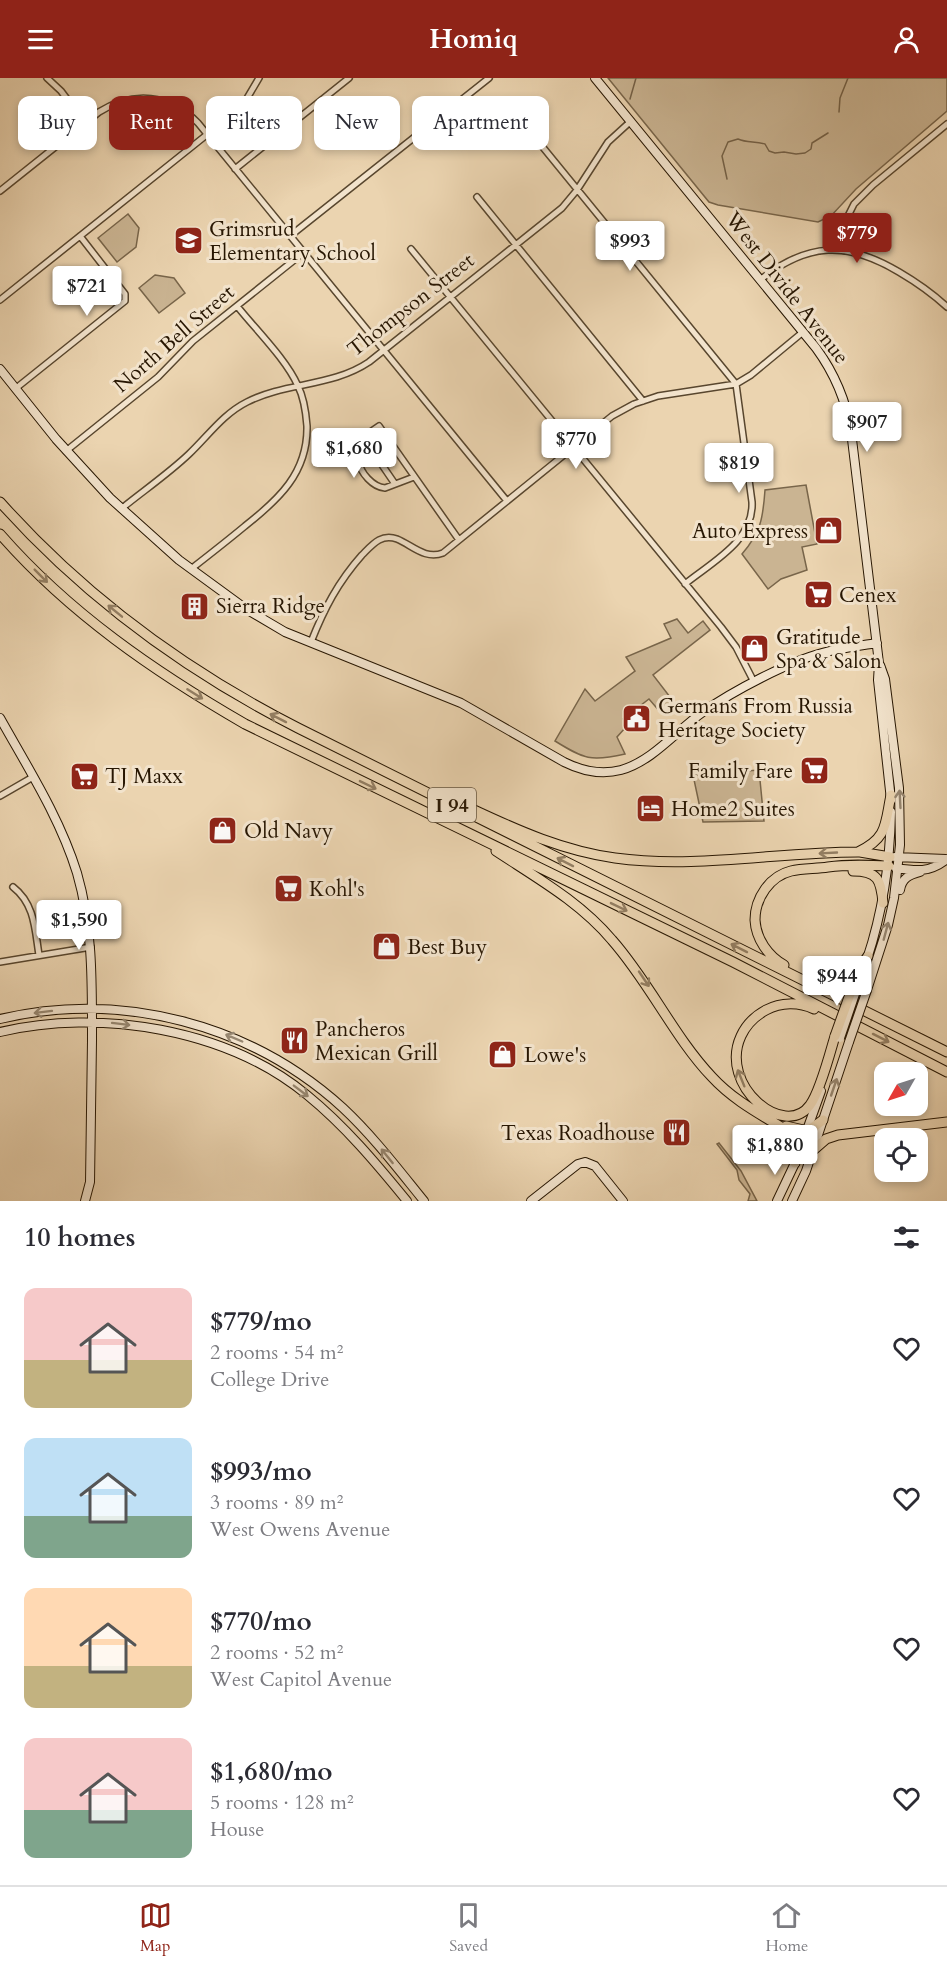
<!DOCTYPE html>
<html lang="en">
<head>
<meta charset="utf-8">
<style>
  :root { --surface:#fff; --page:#f2f2f3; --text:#2b2b33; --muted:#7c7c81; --line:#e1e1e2; --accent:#8f2418 }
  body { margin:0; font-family:Cardo,serif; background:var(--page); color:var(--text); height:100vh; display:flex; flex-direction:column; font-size:22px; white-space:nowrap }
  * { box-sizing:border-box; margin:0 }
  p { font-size:20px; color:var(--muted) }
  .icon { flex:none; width:33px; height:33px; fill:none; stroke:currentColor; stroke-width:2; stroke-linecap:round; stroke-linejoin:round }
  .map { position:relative; height:1123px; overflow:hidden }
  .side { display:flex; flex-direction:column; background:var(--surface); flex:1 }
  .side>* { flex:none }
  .guide { position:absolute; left:18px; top:18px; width:600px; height:54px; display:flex; gap:12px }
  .needle { width:39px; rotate:231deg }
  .tools { position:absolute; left:874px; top:984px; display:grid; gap:12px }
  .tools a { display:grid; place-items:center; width:54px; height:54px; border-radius:12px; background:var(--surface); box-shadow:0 3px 9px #0003; font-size:30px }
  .price { position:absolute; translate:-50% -51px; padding:0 14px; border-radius:6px; background:#fff; color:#222; font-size:20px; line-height:39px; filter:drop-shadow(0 2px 3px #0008) }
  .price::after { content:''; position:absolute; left:50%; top:36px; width:18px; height:14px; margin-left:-9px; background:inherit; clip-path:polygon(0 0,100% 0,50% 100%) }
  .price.on { background:var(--accent); color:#fff }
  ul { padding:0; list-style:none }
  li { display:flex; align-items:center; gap:18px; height:150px; padding:0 24px }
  li span { display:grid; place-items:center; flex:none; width:168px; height:120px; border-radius:12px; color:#555 }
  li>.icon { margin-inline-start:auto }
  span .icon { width:72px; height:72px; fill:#fffc; stroke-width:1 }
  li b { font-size:26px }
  h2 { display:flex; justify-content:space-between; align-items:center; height:72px; padding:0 24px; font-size:26px }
  .tag { padding:0 21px; border-radius:12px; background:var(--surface); box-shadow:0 3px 9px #0003; font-size:21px; line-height:54px }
  .tag.on { background:var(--accent); color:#fff }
  header { display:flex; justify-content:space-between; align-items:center; height:78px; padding:0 24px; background:var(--accent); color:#fff; font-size:27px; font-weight:600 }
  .dock { display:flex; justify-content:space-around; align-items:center; height:84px; border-top:2px solid var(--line); background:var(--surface); font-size:16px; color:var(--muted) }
  .dock a { display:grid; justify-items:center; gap:3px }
  .dock .on { color:var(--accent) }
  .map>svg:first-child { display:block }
  .green { fill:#cab492; stroke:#78654a; stroke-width:1.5 }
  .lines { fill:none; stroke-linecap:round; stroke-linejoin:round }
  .stream { stroke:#746147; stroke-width:1.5 }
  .street-casing { stroke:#58462e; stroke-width:8 }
  .secondary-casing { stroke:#271602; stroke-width:10 }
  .highway-casing { stroke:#271602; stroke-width:11 }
  .street { stroke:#f2e3cc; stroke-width:5 }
  .secondary { stroke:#f2e3cc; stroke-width:8 }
  .highway { stroke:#ebd4b0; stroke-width:9 }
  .secondary-bridge-casing { stroke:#271602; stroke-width:10; stroke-linecap:butt }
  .highway-bridge-casing { stroke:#271602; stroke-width:11; stroke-linecap:butt }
  .secondary-bridge { stroke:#f2e3cc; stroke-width:8 }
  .highway-bridge { stroke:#ebd4b0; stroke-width:9 }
  .oneway { stroke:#937e62 }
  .oneway2 { stroke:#978771 }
  .labels { text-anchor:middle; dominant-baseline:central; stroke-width:6; stroke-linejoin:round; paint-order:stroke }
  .shield { fill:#f2e3cc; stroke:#64543f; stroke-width:1.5 }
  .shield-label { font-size:20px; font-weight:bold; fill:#271602 }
  .poi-label { font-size:21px; fill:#271602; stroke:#f2e3cc; text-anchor:start }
  .street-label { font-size:21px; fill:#271602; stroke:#f2e3cc }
</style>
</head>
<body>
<header><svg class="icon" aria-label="menu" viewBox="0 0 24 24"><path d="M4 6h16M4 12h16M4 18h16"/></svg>Homiq<svg class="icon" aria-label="person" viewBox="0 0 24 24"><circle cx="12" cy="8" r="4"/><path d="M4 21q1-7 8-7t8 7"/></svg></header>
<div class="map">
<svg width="947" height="1123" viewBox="0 0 947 1123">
  <rect width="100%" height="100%" fill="#ebd4b0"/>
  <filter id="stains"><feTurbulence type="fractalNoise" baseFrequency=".00333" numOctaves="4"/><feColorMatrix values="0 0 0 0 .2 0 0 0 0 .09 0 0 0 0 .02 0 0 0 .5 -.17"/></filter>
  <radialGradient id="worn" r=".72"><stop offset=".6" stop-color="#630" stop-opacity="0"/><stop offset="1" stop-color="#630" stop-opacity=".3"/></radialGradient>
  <path class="green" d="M608 0H947V33L856 111 831 138 818 144 718 127 709 124Z
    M128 136 139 150 136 169 117 184 98 160Z
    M155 197 174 200 185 215 159 235 139 210Z
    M806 407 817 466 802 469 807 492 781 501 768 511 742 476C761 454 763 440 765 412Z
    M677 541 688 555 703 543 710 552 653 597 680 632 661 635 649 621 623 641 626 645V649L617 659 625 676C591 684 584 681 555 663L585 611 595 623 635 593 626 579 671 560 664 546Z
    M759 692 764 743 703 744 693 697Z
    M719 1065 741 1093 757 1123H748L750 1116 739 1102 737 1092 717 1066Z"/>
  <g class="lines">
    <path class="stream" d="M630 21 636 0
      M839 34 840 20 848 0
      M727 101 722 78 728 64 738 61C747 65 755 63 765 66L769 73 775 75 784 74 796 76 805 75 811 71 812 65 828 55"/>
    <defs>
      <path id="street" d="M47 0 61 13 85 45
        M541 67 736 306 752 424C754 463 712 484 685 506
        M235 91 349 0
        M0 113 99 34C133 13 170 16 198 45L507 423
        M477 119 643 323
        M290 158 489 0
        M411 171 721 549 736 569 754 604
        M840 171 843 148 854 126 873 107 947 46
        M760 202C808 164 847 163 899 194 916 204 932 215 947 229
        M0 222 229 39 246 22 259 0
        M15 311 125 223V216L80 158
        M363 359 395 406
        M66 373 158 299 193 263 303 175
        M414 399 385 410C373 409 360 395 359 383 358 376 362 367 363 359L379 348 459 462
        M121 431C143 413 168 396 189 376 208 358 223 336 247 324 286 304 332 309 369 284L562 130 577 112 608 64 631 43
        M191 491C209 477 227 463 245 448 278 422 308 395 307 348 306 335 304 320 298 308 286 281 256 252 237 228
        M311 564C324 531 338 504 362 477 372 467 381 455 397 461 412 467 425 482 443 475L612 338 634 326 658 318 736 306 751 297 803 254
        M0 718 33 699
        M13 809C35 826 35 852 39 877
        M0 884 91 869"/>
      <path id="secondary" d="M595 0 816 270C835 296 846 322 851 353L879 585 878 602 891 722
        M0 291 56 361 110 420 179 482 246 531 285 554 461 625 564 684C582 693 602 697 621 692 653 683 677 652 703 634 733 613 788 584 822 575 840 570 859 568 877 565
        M0 640C28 690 60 740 77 795 93 850 92 905 92 962 91 1010 91 1057 90 1104L85 1123
        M895 779 946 781
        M896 790C916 793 930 795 947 781
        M900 812C902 800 909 797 920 794
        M867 881C883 833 890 785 891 734
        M867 912 888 847 894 820 900 767 899 710 885 601 880 587
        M0 941C121 912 251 946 343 1030 373 1058 398 1091 424 1123
        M0 954C99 930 227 951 307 1017 345 1048 376 1085 407 1123
        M531 1123 578 1086 585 1084 595 1088 623 1123
        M777 1123 795 1085 821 1013
        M792 1123 806 1093 849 964"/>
      <path id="highway" d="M0 424C84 518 186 593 298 650L947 974
        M0 456C69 535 155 594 245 646L733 884 947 994
        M472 731C519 753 564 773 615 780 696 791 777 774 858 774 888 760 885 746 891 717
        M496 773C537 800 580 824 612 862 650 905 674 959 712 999 733 1022 760 1036 786 1052 798 1062 798 1070 795 1085
        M860 774 890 779
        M853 793C878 793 881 802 883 825
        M784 887C768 878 756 861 755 842 755 820 770 798 791 793 803 790 816 791 828 789 848 786 868 787 889 788
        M854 905 859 891 868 878
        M814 931C799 924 781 924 766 932 755 938 746 947 741 958 718 1008 785 1062 810 1027 820 1014 830 975 835 958
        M786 1048 808 1053 823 1042
        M811 1074 826 1061 838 1057 947 1044"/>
    </defs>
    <use href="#street" class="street-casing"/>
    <use href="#secondary" class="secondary-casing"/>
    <use href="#highway" class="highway-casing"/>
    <use href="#street" class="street"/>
    <use href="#secondary" class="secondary"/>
    <use href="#highway" class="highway"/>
    <defs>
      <path id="secondary-bridge" d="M840 960 858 907
        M849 964 867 912"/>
      <path id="highway-bridge" d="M835 958 854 905"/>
    </defs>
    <use href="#secondary-bridge" class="secondary-bridge-casing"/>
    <use href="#highway-bridge" class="highway-bridge-casing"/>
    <use href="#secondary-bridge" class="secondary-bridge"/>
    <use href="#highway-bridge" class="highway-bridge"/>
  </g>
  <defs><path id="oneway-shaft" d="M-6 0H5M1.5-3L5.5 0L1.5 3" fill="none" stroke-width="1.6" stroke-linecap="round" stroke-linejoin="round" transform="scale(1.5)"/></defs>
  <g class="oneway">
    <use href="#oneway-shaft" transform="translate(41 498) rotate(45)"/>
    <use href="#oneway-shaft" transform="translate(115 533) rotate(-141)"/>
    <use href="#oneway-shaft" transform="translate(195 616) rotate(32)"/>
    <use href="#oneway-shaft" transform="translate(278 640) rotate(-153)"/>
    <use href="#oneway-shaft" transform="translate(368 707) rotate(26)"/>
    <use href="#oneway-shaft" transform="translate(828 775) rotate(177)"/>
    <use href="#oneway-shaft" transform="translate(565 784) rotate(-153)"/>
    <use href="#oneway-shaft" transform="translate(619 829) rotate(26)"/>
    <use href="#oneway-shaft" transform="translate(739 870) rotate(-153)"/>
    <use href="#oneway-shaft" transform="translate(644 901) rotate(56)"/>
    <use href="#oneway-shaft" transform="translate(881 960) rotate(27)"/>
    <use href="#oneway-shaft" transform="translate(741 1000) rotate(-112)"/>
  </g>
  <g class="oneway2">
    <use href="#oneway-shaft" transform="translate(900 721) rotate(-93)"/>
    <use href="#oneway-shaft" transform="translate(886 853) rotate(-75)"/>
    <use href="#oneway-shaft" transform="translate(43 934) rotate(173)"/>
    <use href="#oneway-shaft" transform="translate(121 946) rotate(7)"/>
    <use href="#oneway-shaft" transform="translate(234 960) rotate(-157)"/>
    <use href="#oneway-shaft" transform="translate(834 1009) rotate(-71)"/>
    <use href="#oneway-shaft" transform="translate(301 1013) rotate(37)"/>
    <use href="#oneway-shaft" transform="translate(387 1078) rotate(-129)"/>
  </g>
  <defs>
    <symbol id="school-square" viewBox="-11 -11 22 22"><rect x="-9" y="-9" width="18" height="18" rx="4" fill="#8f2418" stroke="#f2e3cc"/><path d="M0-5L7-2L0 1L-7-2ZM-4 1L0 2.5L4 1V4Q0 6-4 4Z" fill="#fff"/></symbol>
    <symbol id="shop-square" viewBox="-11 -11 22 22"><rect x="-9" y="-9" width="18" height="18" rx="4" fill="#8f2418" stroke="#f2e3cc"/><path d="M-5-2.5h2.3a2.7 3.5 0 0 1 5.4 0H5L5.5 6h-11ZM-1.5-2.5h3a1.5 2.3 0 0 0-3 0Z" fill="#fff"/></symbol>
    <symbol id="supermarket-square" viewBox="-11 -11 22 22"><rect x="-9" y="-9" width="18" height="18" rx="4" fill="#8f2418" stroke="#f2e3cc"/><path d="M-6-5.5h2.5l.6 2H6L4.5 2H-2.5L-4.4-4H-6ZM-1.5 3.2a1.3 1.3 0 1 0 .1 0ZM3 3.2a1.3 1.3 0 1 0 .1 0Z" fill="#fff"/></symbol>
    <symbol id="building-square" viewBox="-11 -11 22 22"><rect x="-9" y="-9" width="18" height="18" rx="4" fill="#8f2418" stroke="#f2e3cc"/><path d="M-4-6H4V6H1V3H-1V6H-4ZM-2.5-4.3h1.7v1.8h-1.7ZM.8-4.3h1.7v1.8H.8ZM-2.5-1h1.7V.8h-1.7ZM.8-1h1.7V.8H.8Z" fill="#fff"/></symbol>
    <symbol id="civic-square" viewBox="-11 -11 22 22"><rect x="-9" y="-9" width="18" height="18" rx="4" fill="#8f2418" stroke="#f2e3cc"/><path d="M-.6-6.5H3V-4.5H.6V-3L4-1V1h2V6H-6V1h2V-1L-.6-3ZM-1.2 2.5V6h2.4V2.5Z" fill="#fff"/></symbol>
    <symbol id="hotel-square" viewBox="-11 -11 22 22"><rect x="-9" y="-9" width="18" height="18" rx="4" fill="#8f2418" stroke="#f2e3cc"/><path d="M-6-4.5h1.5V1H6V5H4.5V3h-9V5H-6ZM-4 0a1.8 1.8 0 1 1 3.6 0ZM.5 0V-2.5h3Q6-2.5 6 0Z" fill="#fff"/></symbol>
    <symbol id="restaurant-square" viewBox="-11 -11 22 22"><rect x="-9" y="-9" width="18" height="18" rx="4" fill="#8f2418" stroke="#f2e3cc"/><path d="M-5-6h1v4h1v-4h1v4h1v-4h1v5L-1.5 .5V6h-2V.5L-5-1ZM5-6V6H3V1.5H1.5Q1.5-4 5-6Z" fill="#fff"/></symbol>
  </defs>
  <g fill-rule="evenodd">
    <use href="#school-square" x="172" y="146" width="33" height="33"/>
    <use href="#shop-square" x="812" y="436" width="33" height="33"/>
    <use href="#supermarket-square" x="802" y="500" width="33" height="33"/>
    <use href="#building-square" x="178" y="512" width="33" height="33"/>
    <use href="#shop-square" x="738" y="554" width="33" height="33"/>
    <use href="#civic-square" x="620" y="624" width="33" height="33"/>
    <use href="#supermarket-square" x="798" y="676" width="33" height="33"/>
    <use href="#supermarket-square" x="68" y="682" width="33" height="33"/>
    <use href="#hotel-square" x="634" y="714" width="33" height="33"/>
    <use href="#shop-square" x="206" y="736" width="33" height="33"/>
    <use href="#supermarket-square" x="272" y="794" width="33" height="33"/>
    <use href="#shop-square" x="370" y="852" width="33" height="33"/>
    <use href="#restaurant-square" x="278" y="946" width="33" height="33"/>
    <use href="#shop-square" x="486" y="960" width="33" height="33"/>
    <use href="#restaurant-square" x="660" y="1038" width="33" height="33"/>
  </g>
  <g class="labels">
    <rect class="shield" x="428" y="710" width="48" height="34" rx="4.5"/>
    <g class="shield-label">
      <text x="452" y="727">I 94</text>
    </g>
    <g class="poi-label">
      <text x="209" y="151">Grimsrud<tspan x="209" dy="24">Elementary School</tspan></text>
      <text x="808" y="453" text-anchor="end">Auto Express</text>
      <text x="839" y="517">Cenex</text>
      <text x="216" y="528">Sierra Ridge</text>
      <text x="776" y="559">Gratitude<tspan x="776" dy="24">Spa &amp; Salon</tspan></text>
      <text x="658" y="628">Germans From Russia<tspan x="658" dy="24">Heritage Society</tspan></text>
      <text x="793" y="693" text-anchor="end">Family Fare</text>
      <text x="105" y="698">TJ Maxx</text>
      <text x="671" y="731">Home2 Suites</text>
      <text x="244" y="753">Old Navy</text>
      <text x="309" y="811">Kohl's</text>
      <text x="407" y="869">Best Buy</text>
      <text x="315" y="951">Pancheros<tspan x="315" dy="24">Mexican Grill</tspan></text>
      <text x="524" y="977">Lowe's</text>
      <text x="655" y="1055" text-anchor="end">Texas Roadhouse</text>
    </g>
    <g class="street-label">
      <text transform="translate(787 210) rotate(52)">West Divide Avenue</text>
      <text transform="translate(411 227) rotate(-38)">Thompson Street</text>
      <text transform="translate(174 261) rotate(-41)">North Bell Street</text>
    </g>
  </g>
  <rect width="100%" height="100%" filter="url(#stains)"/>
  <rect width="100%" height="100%" fill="url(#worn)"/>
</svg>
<div class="tools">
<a><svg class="needle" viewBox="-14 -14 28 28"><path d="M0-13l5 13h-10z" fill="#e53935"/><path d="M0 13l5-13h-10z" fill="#7c7c81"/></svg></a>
<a><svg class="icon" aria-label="locate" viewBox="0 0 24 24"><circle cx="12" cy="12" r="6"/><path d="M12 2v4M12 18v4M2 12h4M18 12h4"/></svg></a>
</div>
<b class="price on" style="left:857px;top:186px">$779</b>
<b class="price" style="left:630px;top:194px">$993</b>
<b class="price" style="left:87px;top:239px">$721</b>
<b class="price" style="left:867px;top:375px">$907</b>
<b class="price" style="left:576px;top:392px">$770</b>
<b class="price" style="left:354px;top:401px">$1,680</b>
<b class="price" style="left:739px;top:416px">$819</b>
<b class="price" style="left:79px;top:873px">$1,590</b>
<b class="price" style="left:837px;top:929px">$944</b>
<b class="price" style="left:775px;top:1098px">$1,880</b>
<div class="guide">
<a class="tag">Buy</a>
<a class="tag on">Rent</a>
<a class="tag">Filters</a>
<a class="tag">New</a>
<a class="tag">Apartment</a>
</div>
</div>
<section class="side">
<h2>10 homes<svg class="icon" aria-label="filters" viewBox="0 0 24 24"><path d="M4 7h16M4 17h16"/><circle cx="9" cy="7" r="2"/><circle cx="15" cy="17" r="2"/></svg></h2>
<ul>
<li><span style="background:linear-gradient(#f6c9c9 60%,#c2b280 0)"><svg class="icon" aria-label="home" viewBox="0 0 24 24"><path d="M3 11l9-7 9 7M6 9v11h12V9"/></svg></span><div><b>$779/mo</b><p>2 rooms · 54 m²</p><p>College Drive</p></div><svg class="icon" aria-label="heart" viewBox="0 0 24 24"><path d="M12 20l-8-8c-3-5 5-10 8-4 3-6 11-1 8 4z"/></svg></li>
<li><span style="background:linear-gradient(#bfe0f5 65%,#7fa58c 0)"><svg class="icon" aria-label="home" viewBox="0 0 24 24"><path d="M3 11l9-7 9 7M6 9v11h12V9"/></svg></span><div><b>$993/mo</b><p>3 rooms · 89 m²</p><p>West Owens Avenue</p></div><svg class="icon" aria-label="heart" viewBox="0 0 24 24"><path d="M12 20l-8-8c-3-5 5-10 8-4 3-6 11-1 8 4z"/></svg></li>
<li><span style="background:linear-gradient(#ffd9b3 65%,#c2b280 0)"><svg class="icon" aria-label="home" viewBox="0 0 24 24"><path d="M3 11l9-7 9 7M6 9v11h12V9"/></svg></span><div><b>$770/mo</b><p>2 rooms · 52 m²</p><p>West Capitol Avenue</p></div><svg class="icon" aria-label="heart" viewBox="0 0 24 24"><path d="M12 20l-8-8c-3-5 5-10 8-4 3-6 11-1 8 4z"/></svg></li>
<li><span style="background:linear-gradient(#f6c9c9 60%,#7fa58c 0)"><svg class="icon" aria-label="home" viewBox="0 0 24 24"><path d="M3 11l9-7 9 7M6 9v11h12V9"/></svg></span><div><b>$1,680/mo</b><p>5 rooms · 128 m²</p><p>House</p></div><svg class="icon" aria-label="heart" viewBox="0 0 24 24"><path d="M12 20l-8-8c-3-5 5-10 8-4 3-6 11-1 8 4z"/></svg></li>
</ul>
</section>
<nav class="dock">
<a class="on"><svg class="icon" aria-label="map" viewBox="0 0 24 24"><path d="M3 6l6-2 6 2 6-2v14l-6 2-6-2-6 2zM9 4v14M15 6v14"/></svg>Map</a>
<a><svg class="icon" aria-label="saved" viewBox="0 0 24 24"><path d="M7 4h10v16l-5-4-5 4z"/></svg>Saved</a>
<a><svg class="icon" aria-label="home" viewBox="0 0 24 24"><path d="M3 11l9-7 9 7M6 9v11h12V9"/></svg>Home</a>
</nav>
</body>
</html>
